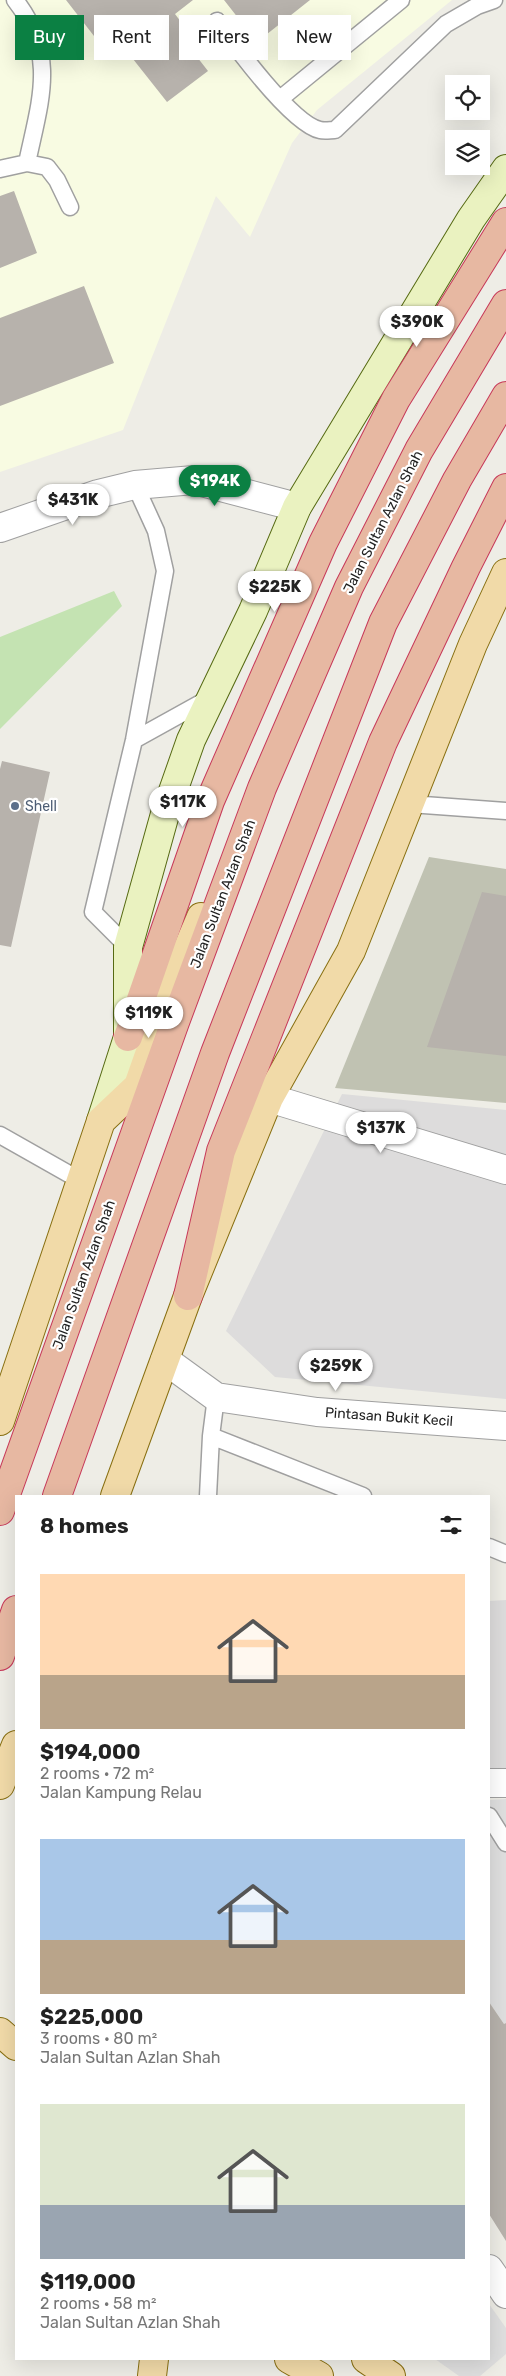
<!DOCTYPE html>
<html lang="en">
<head>
<meta charset="utf-8">
<style>
  :root { --surface:#fff; --page:#f2f2f2; --text:#222; --muted:#767676; --accent:#0b8043 }
  body { margin:0; font-family:Rubik,sans-serif; background:var(--page); color:var(--text); height:100vh; display:flex; flex-direction:column; font-size:19px; white-space:nowrap }
  * { box-sizing:border-box; margin:0 }
  p { font-size:16px; color:var(--muted) }
  .icon { flex:none; width:28px; height:28px; fill:none; stroke:currentColor; stroke-width:2; stroke-linecap:round; stroke-linejoin:round }
  .map { position:relative; flex:1; overflow:hidden }
  .sheet { position:absolute; left:15px; top:1495px; width:475px; height:865px; display:flex; flex-direction:column; background:var(--surface); border-radius:0px; box-shadow:0 5px 20px #0002 }
  .sheet>* { flex:none }
  .guide { position:absolute; left:15px; top:15px; width:476px; height:45px; display:flex; gap:10px }
  .buttons { position:absolute; left:445px; top:75px; display:grid; gap:10px }
  .buttons a { display:grid; place-items:center; width:45px; height:45px; border-radius:0px; background:var(--surface); box-shadow:0 5px 20px #0002; font-size:25px }
  .price { position:absolute; translate:-50% -42px; padding:0 11px; border-radius:18px; background:#fff; color:#222; font-size:16px; line-height:32px; filter:drop-shadow(0 1px 2px #0008) }
  .price::after { content:''; position:absolute; left:50%; top:30px; width:15px; height:11px; margin-left:-8px; background:inherit; clip-path:polygon(0 0,100% 0,50% 100%) }
  .price.selected { background:var(--accent); color:#fff }
  ul { padding:0; list-style:none }
  li { display:grid; align-content:center; gap:10px; height:265px; padding:0 25px }
  li span { display:grid; place-items:center; height:155px; border-radius:0px; color:#555 }
  li>.icon { margin-inline-start:auto }
  span .icon { width:90px; height:90px; fill:#fffc; stroke-width:1 }
  li b { font-size:21px }
  h2 { display:flex; justify-content:space-between; align-items:center; height:60px; padding:0 25px; font-size:21px }
  .chip { padding:0 18px; border-radius:0px; background:var(--surface); box-shadow:0 5px 20px #0002; font-size:18px; line-height:45px }
  .chip.selected { background:var(--accent); color:#fff }
  .map>svg:first-child { display:block }
  .residential { fill:#dddcdc }
  .education { fill:#f8fbe2 }
  .construction { fill:#c0c2b2 }
  .grass { fill:#c4e3b2 }
  .parking { fill:#dfdfdf }
  .building { fill:#b7b2ac }
  .lines { fill:none; stroke-linecap:round; stroke-linejoin:round }
  .service-casing { stroke:#a0a0a0; stroke-width:19 }
  .minor-casing { stroke:#a0a0a0; stroke-width:30 }
  .tertiary-casing { stroke:#a0a0a0; stroke-width:30 }
  .secondary-casing { stroke:#566a12; stroke-width:30 }
  .primary-casing { stroke:#886f11; stroke-width:30 }
  .trunk-casing { stroke:#c73959; stroke-width:30 }
  .service { stroke:#fff; stroke-width:16 }
  .minor { stroke:#fff; stroke-width:28 }
  .tertiary { stroke:#fff; stroke-width:28 }
  .secondary { stroke:#eaf2c0; stroke-width:28 }
  .primary { stroke:#f1daa8; stroke-width:28 }
  .trunk { stroke:#e7b8a2; stroke-width:28 }
  .service-dot { fill:#5c6f8a; stroke:#fff; stroke-width:2 }
  .labels { text-anchor:middle; dominant-baseline:central; stroke-width:4.5; stroke-linejoin:round; paint-order:stroke }
  .street-label { font-size:14px; fill:#1f1f1f; stroke:#fff }
  .service-label { font-size:14px; fill:#4e5e75; stroke:#fff; text-anchor:start }
</style>
</head>
<body>
<div class="map">
<svg width="506" height="2376" viewBox="0 0 506 2376">
  <rect width="100%" height="100%" fill="#eeede6"/>
  <path class="residential" d="M342 1094 506 1110V1399L275 1377 226 1331Z
    M506 1600V1775H489V1601Z"/>
  <path class="education" d="M0 0H452L317 110 292 143 250 237 216 196 123 430 0 472Z"/>
  <path class="construction" d="M429 857 506 869V1103L335 1088Z"/>
  <path class="grass" d="M114 591 122 606 0 729V637Z"/>
  <path class="parking" d="M506 1799V2023L504 2024 489 2002V1800Z
    M489 2304 506 2328V2354L480 2376H459L435 2359H489Z"/>
  <path class="building" d="M66 0H193L175 14 190 34 183 39 208 71 167 102 114 35 101 45Z
    M224 0H310L257 42Z
    M14 191 37 253 0 268V196Z
    M84 286 114 363 0 406V318Z
    M2 761 50 772 11 947 0 945V769Z
    M482 892 506 896V1056L427 1047Z
    M489 2002 504 2024 506 2023V2241L489 2214Z"/>
  <g class="lines">
    <defs>
      <path id="service" d="M15 0C58 55 40 101 27 163
        M217 21C235 46 292 124 320 130 324 131 331 130 335 130L446 24 477 6 494 0
        M280 99 401 0
        M0 169 27 163 47 167 57 180 70 207
        M134 740 208 699
        M410 804 506 811
        M128 947 93 912 134 740 165 571 156 531 135 485
        M0 1135 83 1182
        M211 1436 363 1496
        M208 1496 211 1436 216 1397
        M489 1547 506 1554
        M489 1816 506 1843"/>
      <path id="minor" d="M269 1098 506 1170
        M165 1360 216 1397 317 1412 506 1426
        M489 1783H506
        M489 2269 506 2294"/>
      <path id="tertiary" d="M0 528 98 494 135 485 194 480 297 507"/>
      <path id="secondary" d="M101 1121 128 1037V947L165 814 191 740 253 611 297 507 471 219 506 169"/>
      <path id="primary" d="M0 1421 101 1121 138 1086 181 964 201 917
        M115 1496 188 1296 269 1098 351 951 473 644 506 573
        M0 1785 16 1745
        M0 2032 16 2046
        M289 2359 319 2376
        M366 2359 391 2376
        M152 2376 154 2359"/>
      <path id="trunk" d="M128 1037 210 801 323 543 396 399 506 222
        M188 1296 221 1151 383 742 466 567 506 488
        M57 1496 215 1053 383 623 457 480 506 396
        M0 1511 175 1022 262 788 349 587 419 450 506 304
        M0 1656 16 1610"/>
    </defs>
    <use href="#service" class="service-casing"/>
    <use href="#minor" class="minor-casing"/>
    <use href="#tertiary" class="tertiary-casing"/>
    <use href="#secondary" class="secondary-casing"/>
    <use href="#primary" class="primary-casing"/>
    <use href="#trunk" class="trunk-casing"/>
    <use href="#service" class="service"/>
    <use href="#minor" class="minor"/>
    <use href="#tertiary" class="tertiary"/>
    <use href="#secondary" class="secondary"/>
    <use href="#primary" class="primary"/>
    <use href="#trunk" class="trunk"/>
  </g>
  <circle class="service-dot" cx="15" cy="806" r="5"/>
  <g class="labels">
    <g class="street-label">
      <text transform="translate(383 522) rotate(-63)">Jalan Sultan Azlan Shah</text>
      <text transform="translate(223 894) rotate(-69)">Jalan Sultan Azlan Shah</text>
      <text transform="translate(84 1275) rotate(-70)">Jalan Sultan Azlan Shah</text>
      <text transform="translate(389 1417) rotate(4)">Pintasan Bukit Kecil</text>
    </g>
    <g class="service-label">
      <text x="25" y="806">Shell</text>
    </g>
  </g>
</svg>
<div class="buttons">
<a><svg class="icon" aria-label="locate" viewBox="0 0 24 24"><circle cx="12" cy="12" r="6"/><path d="M12 2v4M12 18v4M2 12h4M18 12h4"/></svg></a>
<a><svg class="icon" aria-label="layers" viewBox="0 0 24 24"><path d="M12 4l9 5-9 5-9-5zM3 14l9 5 9-5"/></svg></a>
</div>
<b class="price" style="left:417px;top:348px">$390K</b>
<b class="price selected" style="left:215px;top:507px">$194K</b>
<b class="price" style="left:73px;top:526px">$431K</b>
<b class="price" style="left:275px;top:613px">$225K</b>
<b class="price" style="left:183px;top:828px">$117K</b>
<b class="price" style="left:149px;top:1039px">$119K</b>
<b class="price" style="left:381px;top:1154px">$137K</b>
<b class="price" style="left:336px;top:1392px">$259K</b>
<div class="guide">
<a class="chip selected">Buy</a>
<a class="chip">Rent</a>
<a class="chip">Filters</a>
<a class="chip">New</a>
</div>
<section class="sheet">
<h2>8 homes<svg class="icon" aria-label="filters" viewBox="0 0 24 24"><path d="M4 7h16M4 17h16"/><circle cx="9" cy="7" r="2"/><circle cx="15" cy="17" r="2"/></svg></h2>
<ul>
<li><span style="background:linear-gradient(#ffd9b3 65%,#b9a48a 0)"><svg class="icon" aria-label="home" viewBox="0 0 24 24"><path d="M3 11l9-7 9 7M6 9v11h12V9"/></svg></span><div><b>$194,000</b><p>2 rooms · 72 m²</p><p>Jalan Kampung Relau</p></div></li>
<li><span style="background:linear-gradient(#a9c7e8 65%,#b9a48a 0)"><svg class="icon" aria-label="home" viewBox="0 0 24 24"><path d="M3 11l9-7 9 7M6 9v11h12V9"/></svg></span><div><b>$225,000</b><p>3 rooms · 80 m²</p><p>Jalan Sultan Azlan Shah</p></div></li>
<li><span style="background:linear-gradient(#dfe7d0 65%,#9aa5b1 0)"><svg class="icon" aria-label="home" viewBox="0 0 24 24"><path d="M3 11l9-7 9 7M6 9v11h12V9"/></svg></span><div><b>$119,000</b><p>2 rooms · 58 m²</p><p>Jalan Sultan Azlan Shah</p></div></li>
</ul>
</section>
</div>
</body>
</html>
